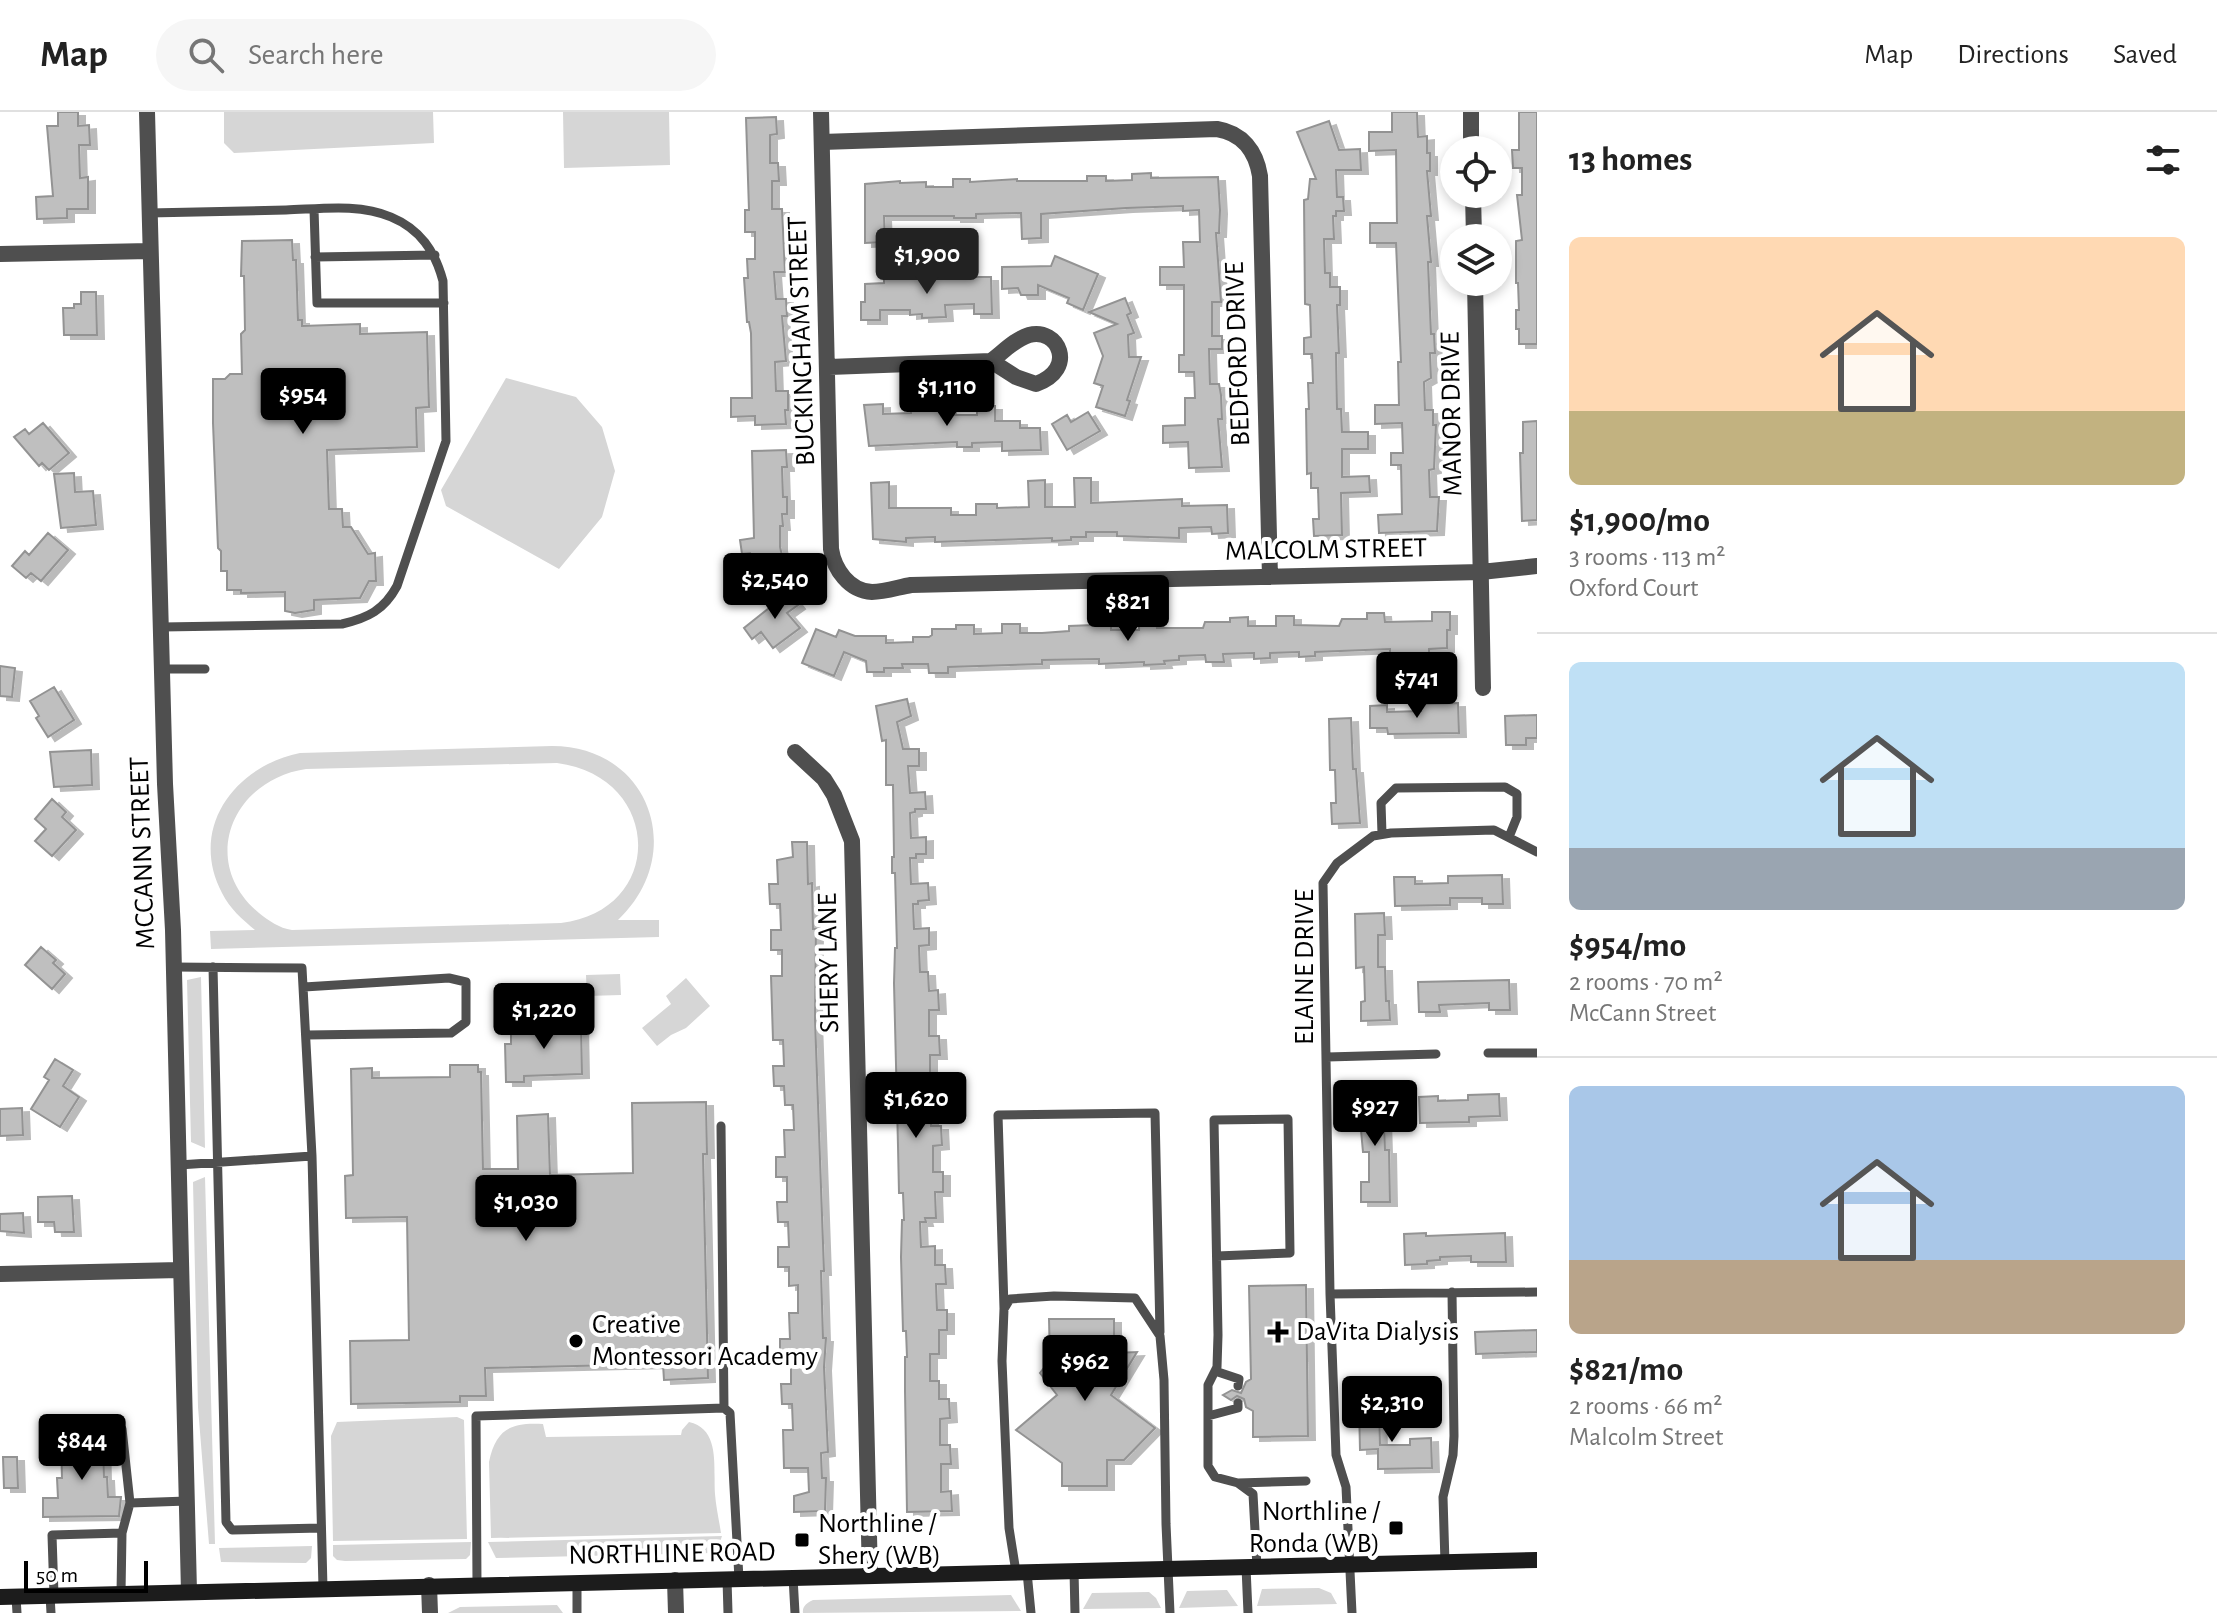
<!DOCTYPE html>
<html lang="en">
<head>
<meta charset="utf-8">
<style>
  :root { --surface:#fff; --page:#f6f6f6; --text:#222; --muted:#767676; --line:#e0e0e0; --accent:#000 }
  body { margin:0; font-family:"Alegreya Sans",sans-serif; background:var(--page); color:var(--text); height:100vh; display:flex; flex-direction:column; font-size:30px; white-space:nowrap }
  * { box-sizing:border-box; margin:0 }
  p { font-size:26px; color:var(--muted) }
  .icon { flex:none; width:44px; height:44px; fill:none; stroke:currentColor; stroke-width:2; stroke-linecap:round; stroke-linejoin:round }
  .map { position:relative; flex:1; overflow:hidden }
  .details { display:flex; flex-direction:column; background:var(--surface); width:680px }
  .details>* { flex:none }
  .tools { position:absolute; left:1440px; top:24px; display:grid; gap:16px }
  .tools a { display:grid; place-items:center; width:72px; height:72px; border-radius:50%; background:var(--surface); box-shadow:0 4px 12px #0003; font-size:40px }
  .scale { position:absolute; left:24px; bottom:20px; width:124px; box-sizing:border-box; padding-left:8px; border:4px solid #000; border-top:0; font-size:22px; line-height:28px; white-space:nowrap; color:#000; -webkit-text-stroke:6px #fff; paint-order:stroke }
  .price { position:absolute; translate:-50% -68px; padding:0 18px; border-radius:8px; background:var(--accent); color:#fff; font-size:26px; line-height:52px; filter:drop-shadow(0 2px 4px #0008) }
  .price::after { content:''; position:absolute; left:50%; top:48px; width:24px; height:18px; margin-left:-12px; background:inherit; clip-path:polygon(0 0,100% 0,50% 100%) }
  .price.current { background:#222; color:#fff }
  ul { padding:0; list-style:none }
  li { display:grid; align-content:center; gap:16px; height:424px; padding:0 32px }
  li+li { border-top:2px solid var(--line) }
  li span { display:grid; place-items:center; height:248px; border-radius:12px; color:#555 }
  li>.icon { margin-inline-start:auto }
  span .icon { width:144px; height:144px; fill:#fffc; stroke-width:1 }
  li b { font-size:34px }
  h2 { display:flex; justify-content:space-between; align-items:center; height:96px; padding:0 32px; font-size:34px }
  header { display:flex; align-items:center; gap:48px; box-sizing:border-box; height:112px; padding:0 40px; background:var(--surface); border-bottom:2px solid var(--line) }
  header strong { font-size:38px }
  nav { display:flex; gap:44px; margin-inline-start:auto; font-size:28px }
  .search { width:560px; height:72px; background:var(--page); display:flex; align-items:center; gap:20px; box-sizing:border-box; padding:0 28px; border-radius:44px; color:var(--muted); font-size:30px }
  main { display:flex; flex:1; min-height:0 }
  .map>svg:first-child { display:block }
  .green { fill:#d6d6d6; fill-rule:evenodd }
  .building { fill:#bfbfbf; stroke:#939393; stroke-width:2; filter:url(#shadow) }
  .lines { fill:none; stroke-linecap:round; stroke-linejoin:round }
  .service { stroke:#4f4f4f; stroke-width:9 }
  .minor { stroke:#4f4f4f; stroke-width:16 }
  .secondary { stroke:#1c1c1c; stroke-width:16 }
  .poi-dot { fill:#000; stroke:#fff; stroke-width:3 }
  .labels { text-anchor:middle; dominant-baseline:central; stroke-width:8; stroke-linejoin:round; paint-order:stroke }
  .street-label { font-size:28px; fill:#000; stroke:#fff }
  .poi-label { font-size:28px; fill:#000; stroke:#fff; text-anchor:start }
</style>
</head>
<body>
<header>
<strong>Map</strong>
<div class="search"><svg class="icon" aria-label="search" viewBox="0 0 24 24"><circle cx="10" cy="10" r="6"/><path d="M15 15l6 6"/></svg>Search here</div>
<nav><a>Map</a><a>Directions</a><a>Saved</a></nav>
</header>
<main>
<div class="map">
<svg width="1537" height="1501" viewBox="0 0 1537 1501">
  <defs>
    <filter id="shadow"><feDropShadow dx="7" dy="4" stdDeviation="0" flood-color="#0004"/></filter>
  </defs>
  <rect width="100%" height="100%" fill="#fff"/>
  <path class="green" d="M224 0H433L434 31 234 41 224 31Z
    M563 0H669L670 53 564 56Z
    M506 266 576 285 602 315 615 359 602 405 559 457 446 394 441 378Z
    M552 634C650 634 688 742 618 808H659V825L211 837 210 819 255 818C242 807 230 797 222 781 188 716 235 654 300 641ZM557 651C663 665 666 798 561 811L292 818C279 816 269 809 259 801 198 750 232 668 306 657Z
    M620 862 621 883 587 884 586 863Z
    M201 865 205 1036 191 1030 187 868Z
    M686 866 710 894 686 916 671 923 657 934 642 916 671 892 666 884Z
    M205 1065 215 1432H209L198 1295 193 1070Z
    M457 1305 464 1308 467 1427 333 1429 331 1324 337 1310Z
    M689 1310C721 1317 713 1356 715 1382 716 1395 719 1408 721 1421L491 1426 489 1350C496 1317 511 1310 543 1312L546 1325 681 1323 682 1318Z
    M722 1424 718 1436 713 1441 496 1446 488 1430Z
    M471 1430 470 1443 466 1447 345 1449 337 1448 333 1444V1433Z
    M312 1434 311 1446 306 1451 221 1450 219 1436Z
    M1319 1476 1331 1481 1337 1492 1257 1494 1262 1477Z
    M1227 1478 1238 1494 1179 1496 1187 1479Z
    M1149 1480 1156 1486 1161 1496 1083 1497 1092 1481Z
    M1011 1483 1021 1499 803 1501C802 1494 807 1491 813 1488Z
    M557 1493 563 1501H448L460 1495Z"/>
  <path class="building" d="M58 0H78V14L89 13 90 33H79L80 66 88 65V97H67V106L37 107 36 85 53 84 47 14H58Z
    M1392 0H1417L1418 25 1427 24V41H1430V59H1427L1431 104H1427L1431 150H1428L1431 222H1434L1435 241H1430L1431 266 1424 270 1425 298H1433V313H1436L1434 357 1429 358 1430 385H1439L1437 419 1379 421 1378 403 1402 402 1401 353H1391V341H1403L1402 311 1375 312V293H1399L1398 250H1401L1396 131H1370V111H1397L1396 38 1369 39V20H1392Z
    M1519 0H1537V232H1519V217H1516V198H1519L1518 171H1516V129L1522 128 1517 83H1522V56H1513L1512 38H1519Z
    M776 5 777 22 770 23V51H778L779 69H772V97H782L785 160H774L776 187H786L787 204H782L786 249 775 250 776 279H788V298H785L786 312 755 313V304L731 305V286H752L751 221 749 210H747L744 166H748L747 147H755V120H745V98H749L746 6Z
    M1329 9 1339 38 1360 37 1361 58H1336L1337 85H1343L1344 99H1336V104H1333L1334 127H1324L1325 161H1330V175H1340V193H1337L1339 241H1336L1337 297H1341L1342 320H1368V337H1342V365L1369 364 1370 380 1341 381 1342 423 1314 424 1313 407H1319L1318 376H1311V361L1307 362 1306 297H1309L1308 271H1313L1312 242H1304V226L1311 225 1310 193 1305 192 1304 88 1308 87 1310 67H1316L1297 20Z
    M1151 61V66L1218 65 1220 98 1219 121H1216L1221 190H1212V224H1222V237H1209L1210 272H1219L1221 283 1222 307H1218L1222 355 1189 356 1188 330 1163 331V314L1185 313V286H1195L1194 260H1179V243H1184V173H1160V155H1184L1183 130H1200L1199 98 1183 99V94L1126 96 1041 102V126L1022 127 1021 101 976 102V106H954V104H884L885 130 865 131V72L900 69V71L926 70V75H953V67H970V70L1017 67V69H1087V64H1106V69L1132 68V62Z
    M292 128 293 148H296L298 208H302V214L360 212V222L427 220 429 295 416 296 417 335 327 338 329 397H342L343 415H351L368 442 375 441 376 469H369L360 486 314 488V498L295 501 285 499V480L241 481V478H227V459H221V439L218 436 213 311V267H225L230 262H242L241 222 245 218 244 164H241L242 129Z
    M1055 144 1098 162 1083 198 1067 191 1069 186 1038 173V183H1021L1018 176 1002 177V155L1051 154Z
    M968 160V165H991L992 202H974V192L945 193 946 205 922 206V202L910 203V198H880V208H861V190H865V172L884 171V167H952V161Z
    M81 180H96L97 223H64L63 196H74V192H81Z
    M1125 186 1131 201 1127 203 1134 221 1128 223 1129 245H1141L1127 288 1130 289 1125 304 1096 295 1103 274 1094 271 1103 244 1094 221 1117 212 1089 200Z
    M883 292V302L911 301V293L949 294V303H977V294H995V309H1020V316H1040L1041 338 1002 339V330L972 331V335H957V330L869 334 864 293Z
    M1088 300 1100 319 1067 338 1052 312 1067 303 1071 310Z
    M1537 309V408L1522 409 1520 341H1523V310Z
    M43 311 69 341 49 358 42 351 39 354 14 325 25 317 29 322Z
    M786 338 787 355H782L783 385H787V402H782L783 414H780V435L788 469 754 473 750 441 742 442 740 428 754 426 752 339Z
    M74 361 75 380 93 379 96 413 61 416 54 362Z
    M1074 366H1091V391L1182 387V394L1227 393 1228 421 1212 422 1211 415 1179 416V426L1117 424V420H1086V425H1071V428L1052 429V426L935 430V425L906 426V430L873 427 871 371 889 370V396H951V403H976V392H997V396L1029 395 1028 369 1045 368V395H1075Z
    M48 421 68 438 41 469 31 461 26 466 12 454 25 439 29 443Z
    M786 478 798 493 787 501 800 516 773 536 761 520 752 527 744 516 774 492 772 489Z
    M1432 500H1450V518H1447V536L1429 537V542H1390V537L1315 540V544L1299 545V540L1270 541V546L1254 547V541L1223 542 1224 550H1206L1205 543 1179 544V548L1164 549 1165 552 1144 553V550L1099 552V547L1042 548V552L948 555V561H929L928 552H902L903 556H884V560H867L866 549 844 540 834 564 802 551 816 517 836 525 839 518 855 524H886V531L913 530V525H929L932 523V517H956V513H974V522L1002 521V512H1020V521H1042L1069 519V514L1094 513V510H1111V518H1139V508H1156L1157 516H1203L1205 510H1230V506L1248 505V514H1276V504H1294V513L1339 514 1342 507H1367V501H1384L1385 510 1432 509Z
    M0 554 15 556 12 585 0 584Z
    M54 575 74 608 48 625 36 606 39 604 30 589Z
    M907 587 911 604 897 610 903 637H919V654H908L910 681 925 680 926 697H915V700L910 701 911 726 926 725V742H916V746H910L911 772 928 771 929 788 918 789V792H913L914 817 929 816V833L919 834 920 860H928L929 879 938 878 939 898H929V924H939L940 943H930V970H940L941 989H931V1014H941L942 1033 933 1034V1060H943V1080H935L936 1106H925L926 1110H920L921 1135 935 1134V1153H945L946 1172H936L937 1198H947V1218H939V1242H930V1269H939V1287H949L950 1306 940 1307V1333H950L951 1352H941V1380L951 1379 952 1399 907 1400 905 1279V1245H907L906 1219H903L901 1145 902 1108H904L903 1081H899L898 1034 894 871 895 836H897L895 761H892V745H894L893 673H886V628L882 629 876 594Z
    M1458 591 1459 621 1388 622 1387 616H1370V594L1387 593V600L1421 599 1420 592Z
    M1537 603V626H1526V633H1506L1505 604Z
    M1351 606 1353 657H1356L1360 711 1332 712 1331 691H1336L1335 658H1330L1329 607Z
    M91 638 92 673 54 675 50 640Z
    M52 687 66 700 62 705 76 718 52 744 35 729 46 717 35 707Z
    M792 730H807L808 772 812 771 813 817H816L815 907 824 1159H821L823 1226H826L824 1255 828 1340 821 1341 822 1366H826L825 1399 794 1400V1384L809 1380 808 1356H784L783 1318H793L792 1292H782L781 1272H791V1247H780V1227H790L789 1201H798V1173L789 1174V1155H778V1135H789L788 1110H778L777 1090H787V1065H776V1045H785L784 1018H794L793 993H785L784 974H774L773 954H784L783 928H773L771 864H782V838H771V818H781L780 792H770L769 772H778L777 748 793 745Z
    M1502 763 1503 792H1482V786H1450V793L1395 794 1394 765H1415V772L1448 771V764Z
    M1384 801 1385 823H1378V855H1385L1386 889H1389L1390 908 1361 909V890L1365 889 1364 855 1356 856 1355 802Z
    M41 835 56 848 53 851 65 862 52 877 25 853Z
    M1509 868 1510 898H1489V891L1439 893 1440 900H1419L1418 870Z
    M581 911 582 962 524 964V970H506L505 932H511V912Z
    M55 947 73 958 63 974 79 985 60 1015 31 997 49 968 44 965Z
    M450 953H478V960H481L483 1057H518L517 1004 548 1002 550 1063 633 1061 632 991 706 990 707 1042H703L708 1266 664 1268 663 1252 485 1256 486 1284H460V1290L351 1292 350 1229 409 1228 407 1105 346 1106 345 1064 353 1063 351 957 372 956V966L450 965Z
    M1499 982 1500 1004 1469 1005V1010L1420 1011 1419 985 1438 984V989L1468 988V983Z
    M1388 984V1006H1384L1385 1038H1389L1390 1090H1361V1070H1369V1040H1363L1358 985Z
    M22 996 23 1023 0 1024V997Z
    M72 1084 74 1120H55L54 1110H38V1085Z
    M23 1101 24 1121 0 1119V1102Z
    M1426 1121V1124L1505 1121 1506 1150H1471V1144L1440 1145V1148L1427 1149V1152L1405 1153 1404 1122Z
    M1306 1173 1308 1324 1253 1325V1299L1246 1295 1244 1287 1237 1284 1231 1288 1223 1283 1232 1278 1241 1281 1246 1270 1251 1267 1249 1174Z
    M1049 1207H1114V1241L1137 1240 1111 1283 1155 1316 1124 1348H1107V1374H1062V1351L1016 1318 1057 1283 1040 1261 1050 1248Z
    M1537 1218V1240L1476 1242 1475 1220Z
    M1359 1293H1379L1380 1333H1410V1327L1431 1326 1432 1356 1378 1357V1337L1360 1338Z
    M61 1326H103L104 1365H107L108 1385H121L119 1404 43 1405V1386H58L57 1366H62Z
    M3 1345H17L18 1376H4Z"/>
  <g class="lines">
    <path class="service" d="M314 97 317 191H444
      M149 101C194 100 240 99 286 98 319 97 359 91 391 105 420 117 435 139 443 169L446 329 397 474C384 498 368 506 342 512L162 515
      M315 145 435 143
      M163 557H205
      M1382 722 1381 691 1396 676 1505 675 1517 682V705L1509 725
      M173 855 302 856 312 1044 323 1476
      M213 855 226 1410 232 1418 321 1416
      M304 875 449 866 466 870V910L451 921 307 923
      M1488 941H1537
      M1327 945 1436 942
      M721 1014 724 1296 730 1301 739 1467
      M179 1053 312 1044
      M1217 1144 1290 1141 1288 1007 1214 1008 1218 1223 1217 1255 1208 1273V1354L1215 1365 1238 1371 1253 1382 1257 1455
      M1330 1182 1537 1180
      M1004 1196 998 1003 1155 1001 1160 1220
      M1215 1259 1239 1267 1238 1274
      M1208 1304 1238 1296V1291
      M122 1317 130 1391 187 1389
      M1238 1371 1306 1369
      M1445 1451 1443 1385 1453 1343 1454 1324 1452 1180
      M1246 1455 1248 1501
      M1074 1459 1075 1501
      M1016 1460 1009 1416 1002 1249 1004 1197 1010 1187 1054 1184 1135 1186 1160 1224 1164 1268 1166 1412 1170 1501
      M1027 1460 1031 1501
      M793 1465 795 1501
      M727 1467 728 1501
      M577 1470V1501
      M477 1472 476 1304 724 1296
      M121 1481 122 1421
      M50 1483 51 1501
      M54 1483 52 1423 122 1421 130 1391
      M16 1485 17 1501
      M1352 1501 1346 1375 1336 1343 1330 1182 1323 771 1337 751 1373 724 1391 721 1494 718 1537 740"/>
    <path class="minor" d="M147 0 165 672 173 818 189 1480
      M821 0 831 437C834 457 849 479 872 480 885 480 899 475 911 473L1481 460 1537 454
      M1471 0V38
      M822 30 1217 17C1242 21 1256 39 1260 64L1270 465
      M1473 82 1474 126
      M0 142 150 139
      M1475 170 1483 576
      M829 255 991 249 1016 265 1036 272C1078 257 1058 215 1029 223 1015 227 1002 241 991 249
      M795 640 824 667 834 683 852 729 870 1464
      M0 1162 180 1158
      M675 1468 676 1501
      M429 1473 430 1501"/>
    <path class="secondary" d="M0 1485 1537 1448"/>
  </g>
  <g class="poi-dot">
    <path d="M1274 1208h8v8h8v8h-8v8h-8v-8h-8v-8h8z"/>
    <circle cx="576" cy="1229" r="8"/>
    <rect x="1388" y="1408" width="16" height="16" rx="4"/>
    <rect x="794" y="1420" width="16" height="16" rx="4"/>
  </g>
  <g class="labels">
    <g class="street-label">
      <text transform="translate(802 229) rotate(-92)">BUCKINGHAM STREET</text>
      <text transform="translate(1238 242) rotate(-92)">BEDFORD DRIVE</text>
      <text transform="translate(1452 302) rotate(-91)">MANOR DRIVE</text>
      <text transform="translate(1326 438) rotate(-1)">MALCOLM STREET</text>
      <text transform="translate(143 741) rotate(-92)">MCCANN STREET</text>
      <text transform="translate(829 851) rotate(-91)">SHERY LANE</text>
      <text transform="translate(1305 855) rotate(-90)">ELAINE DRIVE</text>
      <text transform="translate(672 1442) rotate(-1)">NORTHLINE ROAD</text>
    </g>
    <g class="poi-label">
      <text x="592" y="1213">Creative<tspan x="592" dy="32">Montessori Academy</tspan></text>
      <text x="1296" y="1220">DaVita Dialysis</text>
      <text x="1380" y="1400" text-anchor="end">Northline /<tspan x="1380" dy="32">Ronda (WB)</tspan></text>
      <text x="818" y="1412">Northline /<tspan x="818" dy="32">Shery (WB)</tspan></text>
    </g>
  </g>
</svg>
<div class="tools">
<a><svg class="icon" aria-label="locate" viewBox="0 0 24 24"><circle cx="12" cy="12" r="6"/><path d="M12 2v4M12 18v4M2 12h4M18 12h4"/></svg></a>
<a><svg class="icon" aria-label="layers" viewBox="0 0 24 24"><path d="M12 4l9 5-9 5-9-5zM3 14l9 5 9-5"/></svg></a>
</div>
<div class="scale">50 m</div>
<b class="price current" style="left:927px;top:184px">$1,900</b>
<b class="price" style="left:947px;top:316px">$1,110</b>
<b class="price" style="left:303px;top:324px">$954</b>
<b class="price" style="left:775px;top:509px">$2,540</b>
<b class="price" style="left:1128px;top:531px">$821</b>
<b class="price" style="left:1417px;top:608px">$741</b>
<b class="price" style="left:544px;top:939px">$1,220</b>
<b class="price" style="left:916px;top:1028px">$1,620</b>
<b class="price" style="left:1375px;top:1036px">$927</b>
<b class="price" style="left:526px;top:1131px">$1,030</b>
<b class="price" style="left:1085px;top:1291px">$962</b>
<b class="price" style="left:1392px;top:1332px">$2,310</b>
<b class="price" style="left:82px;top:1370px">$844</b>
</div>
<section class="details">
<h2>13 homes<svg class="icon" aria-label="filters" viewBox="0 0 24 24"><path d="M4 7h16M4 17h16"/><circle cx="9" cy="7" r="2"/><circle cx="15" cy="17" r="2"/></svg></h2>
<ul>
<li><span style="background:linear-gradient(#ffd9b3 70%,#c2b280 0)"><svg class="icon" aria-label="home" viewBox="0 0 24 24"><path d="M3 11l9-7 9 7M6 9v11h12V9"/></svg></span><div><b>$1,900/mo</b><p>3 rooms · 113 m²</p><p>Oxford Court</p></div></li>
<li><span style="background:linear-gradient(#bfe0f5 75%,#9aa5b1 0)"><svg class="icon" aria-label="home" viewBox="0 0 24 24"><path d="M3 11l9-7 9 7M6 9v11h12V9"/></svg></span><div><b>$954/mo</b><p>2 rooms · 70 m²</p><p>McCann Street</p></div></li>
<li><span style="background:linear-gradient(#a9c7e8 70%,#b9a48a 0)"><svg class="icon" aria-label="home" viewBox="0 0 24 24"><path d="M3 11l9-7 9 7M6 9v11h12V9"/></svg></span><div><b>$821/mo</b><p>2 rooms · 66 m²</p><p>Malcolm Street</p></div></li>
</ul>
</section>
</main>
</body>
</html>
